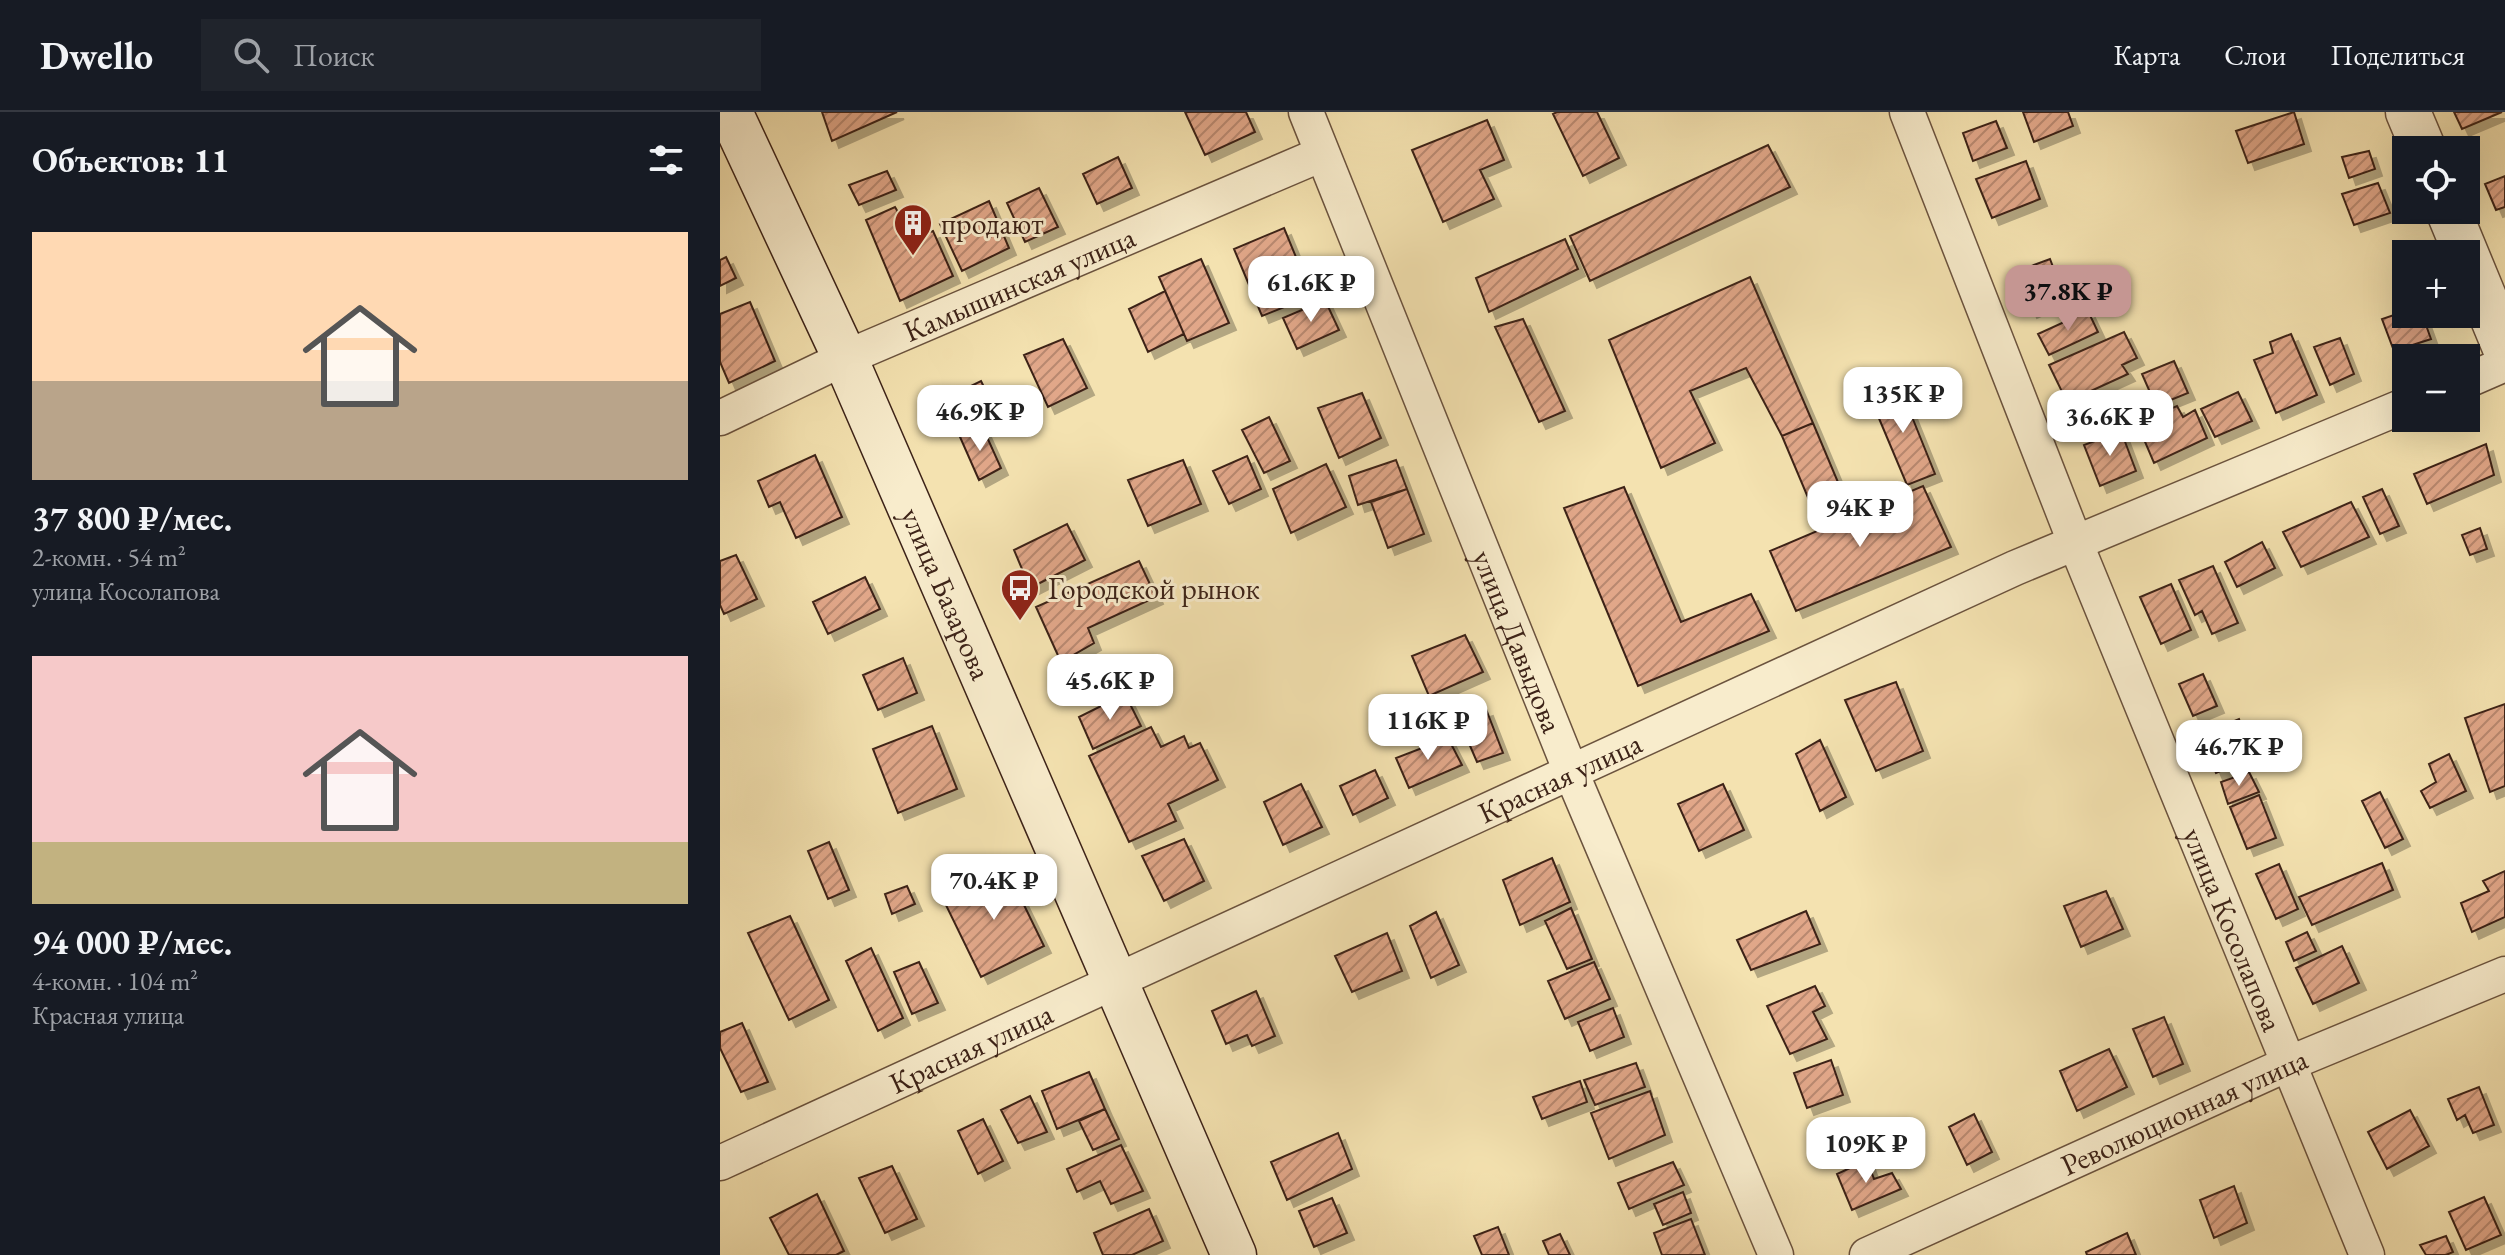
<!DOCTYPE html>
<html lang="ru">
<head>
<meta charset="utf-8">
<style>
  :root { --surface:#171b24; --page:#20242c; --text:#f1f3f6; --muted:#9ea1a6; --line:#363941; --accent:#c59692 }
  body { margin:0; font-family:"EB Garamond",serif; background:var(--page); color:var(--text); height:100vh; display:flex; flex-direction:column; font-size:30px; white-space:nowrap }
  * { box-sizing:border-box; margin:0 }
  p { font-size:26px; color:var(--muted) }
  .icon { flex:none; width:44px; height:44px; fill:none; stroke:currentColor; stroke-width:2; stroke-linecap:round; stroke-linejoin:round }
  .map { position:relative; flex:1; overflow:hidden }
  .panel { display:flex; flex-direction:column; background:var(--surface); width:720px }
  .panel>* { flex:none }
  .buttons { position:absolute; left:1672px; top:24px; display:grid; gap:16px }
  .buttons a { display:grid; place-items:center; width:88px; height:88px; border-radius:0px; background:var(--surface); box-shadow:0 8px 32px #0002; font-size:40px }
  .price { position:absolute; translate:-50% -68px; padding:0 18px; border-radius:16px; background:#fff; color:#222; font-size:26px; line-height:52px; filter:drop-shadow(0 2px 4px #0008) }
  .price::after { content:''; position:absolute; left:50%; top:48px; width:24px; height:18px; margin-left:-12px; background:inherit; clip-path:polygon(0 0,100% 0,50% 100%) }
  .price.current { background:var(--accent); color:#111 }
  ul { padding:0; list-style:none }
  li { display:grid; align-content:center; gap:16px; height:424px; padding:0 32px }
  li span { display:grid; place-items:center; height:248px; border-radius:0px; color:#555 }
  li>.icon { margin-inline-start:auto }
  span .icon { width:144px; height:144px; fill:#fffc; stroke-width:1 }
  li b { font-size:34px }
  h2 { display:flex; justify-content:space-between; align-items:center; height:96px; padding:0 32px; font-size:34px }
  header { display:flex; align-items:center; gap:48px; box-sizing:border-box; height:112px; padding:0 40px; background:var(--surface); border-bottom:2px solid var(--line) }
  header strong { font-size:38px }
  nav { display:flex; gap:44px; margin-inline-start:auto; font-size:28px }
  .search { width:560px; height:72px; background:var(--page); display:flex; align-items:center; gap:20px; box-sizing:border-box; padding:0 28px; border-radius:0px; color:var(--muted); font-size:30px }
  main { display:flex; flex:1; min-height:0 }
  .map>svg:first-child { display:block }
  .building { fill:url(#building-hatch); stroke:#3d2318; stroke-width:2; filter:url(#shadow) }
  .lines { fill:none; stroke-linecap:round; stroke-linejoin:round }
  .minor-casing { stroke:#6b533e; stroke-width:37 }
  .tertiary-casing { stroke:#6b533e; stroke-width:47 }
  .secondary-casing { stroke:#3d2318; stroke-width:47 }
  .minor { stroke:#f8eccc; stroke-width:34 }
  .tertiary { stroke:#f8eccc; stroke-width:44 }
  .secondary { stroke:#f8eccc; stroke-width:44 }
  .labels { text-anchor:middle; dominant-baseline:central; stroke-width:6; stroke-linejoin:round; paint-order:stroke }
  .poi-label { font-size:30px; fill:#3d2318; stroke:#f8eccc; text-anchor:start }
  .street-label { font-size:30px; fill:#3d2318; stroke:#f8eccc }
</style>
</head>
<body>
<header>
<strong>Dwello</strong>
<div class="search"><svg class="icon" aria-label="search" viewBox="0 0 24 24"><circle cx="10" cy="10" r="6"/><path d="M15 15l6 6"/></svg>Поиск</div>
<nav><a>Карта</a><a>Слои</a><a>Поделиться</a></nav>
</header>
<main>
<section class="panel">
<h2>Объектов: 11<svg class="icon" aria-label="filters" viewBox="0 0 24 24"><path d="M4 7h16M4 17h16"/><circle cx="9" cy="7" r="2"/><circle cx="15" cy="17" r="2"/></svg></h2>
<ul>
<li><span style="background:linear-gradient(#ffd9b3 60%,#b9a48a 0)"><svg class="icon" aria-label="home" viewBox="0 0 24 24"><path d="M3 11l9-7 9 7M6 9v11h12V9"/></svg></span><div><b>37 800 ₽/мес.</b><p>2-комн. · 54 m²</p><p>улица Косолапова</p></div></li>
<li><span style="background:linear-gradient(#f6c9c9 75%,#c2b280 0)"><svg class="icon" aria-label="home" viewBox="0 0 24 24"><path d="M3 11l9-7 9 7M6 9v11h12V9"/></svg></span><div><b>94 000 ₽/мес.</b><p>4-комн. · 104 m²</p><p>Красная улица</p></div></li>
</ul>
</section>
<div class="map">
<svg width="1785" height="1143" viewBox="0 0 1785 1143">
  <defs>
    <pattern id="building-hatch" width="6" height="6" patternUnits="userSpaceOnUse" patternTransform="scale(2)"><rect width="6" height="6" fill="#e1a789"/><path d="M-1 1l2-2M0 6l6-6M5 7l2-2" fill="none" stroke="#b8886f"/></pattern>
    <filter id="shadow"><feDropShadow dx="7" dy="7" stdDeviation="0" flood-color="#0004"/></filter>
  </defs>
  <rect width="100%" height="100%" fill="#f4e2b0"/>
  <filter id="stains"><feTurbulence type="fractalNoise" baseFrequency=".0025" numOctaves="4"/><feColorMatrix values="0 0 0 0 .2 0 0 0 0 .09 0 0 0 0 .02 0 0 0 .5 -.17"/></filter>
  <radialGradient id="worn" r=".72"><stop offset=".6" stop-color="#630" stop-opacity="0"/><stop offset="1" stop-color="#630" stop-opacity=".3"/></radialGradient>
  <path class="building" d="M102 0H177L112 29Z
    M465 0H526L535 20 485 43Z
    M837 0H877L899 46 863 64 833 2Z
    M1303 0H1348L1353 14 1314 30Z
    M1574 0 1584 32 1528 51 1516 19Z
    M1734 0H1782L1742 17Z
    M767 8 784 48 760 58 774 87 723 110 692 38Z
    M1276 9 1287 36 1253 49 1243 21Z
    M1048 33 1070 75 870 169 850 124Z
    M1649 39 1655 57 1629 66 1622 45Z
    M398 45 412 76 377 92 363 62Z
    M1306 49 1320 87 1272 106 1256 67Z
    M167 59 176 78 139 93 129 73Z
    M1785 64V95L1776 98 1765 72Z
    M1658 71 1670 101 1634 113 1622 82Z
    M319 76 338 115 305 130 287 91Z
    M269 89 289 136 242 159 220 112Z
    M175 95 193 126 213 119 233 164 180 189 146 108Z
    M564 116 592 184 542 204 514 137Z
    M845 127 858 157 769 200 756 166Z
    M6 145 16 166 0 174V148Z
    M481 147 509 211 467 229 439 165Z
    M1330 147 1344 184 1310 199 1295 160Z
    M1030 165 1093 311 1062 324 1026 256 970 279 995 331 941 356 889 228Z
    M445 179 464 222 428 240 409 197Z
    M605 188 619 218 577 237 563 206Z
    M30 190 55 249 9 271 0 250V202Z
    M1368 199 1378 220 1329 243 1318 222Z
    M1686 199V202H1702L1711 227 1674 239 1662 207Z
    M803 207 845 299 819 310 775 215Z
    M1404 220 1417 246 1402 253 1408 262 1347 290 1329 253Z
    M1571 222 1597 283 1556 301 1534 248 1553 241 1550 230Z
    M1620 226 1634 262 1610 273 1594 235Z
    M343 227 367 276 328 295 304 243Z
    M1454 249 1468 281 1436 294 1422 262Z
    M261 269 279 306 240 325 222 288Z
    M1180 275 1215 362 1187 373 1150 285Z
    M1518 280 1532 309 1495 325 1481 297Z
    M642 281 661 326 619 346 598 296Z
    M1457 294 1463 305 1475 298 1487 326 1434 351 1417 311Z
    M549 305 570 349 544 361 522 318Z
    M1093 311 1120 375 1089 388 1062 324Z
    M262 314 281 356 259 368 240 325Z
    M1401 319 1416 359 1380 374 1364 333Z
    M1766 332 1774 363 1707 392 1694 362Z
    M95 343 122 405 76 426 60 390 49 395 38 369Z
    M527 344 541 377 509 392 493 359Z
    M463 348 481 392 428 414 408 368Z
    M676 348 687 377 638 393 629 364Z
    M606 352 626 395 571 421 553 377Z
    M1203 374 1231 435 1076 499 1050 439Z
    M904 375 961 510 1031 482 1049 519 918 574 844 396Z
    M687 377 704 422 668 436 651 390Z
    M1662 377 1679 414 1660 422 1643 385Z
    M1631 390 1649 425 1581 455 1563 420Z
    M347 412 365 448 310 476 294 438Z
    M1760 416 1767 437 1750 443 1742 423Z
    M1542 430 1555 456 1517 475 1505 450Z
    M16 443 37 487 4 502 0 493V449Z
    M419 449 436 485 368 516 374 531 341 550 316 495Z
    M1493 454 1518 511 1492 522 1482 499 1475 503 1459 468Z
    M145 465 160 497 108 522 93 490Z
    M1451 472 1471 518 1441 532 1420 485Z
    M745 523 763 560 709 584 692 544Z
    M183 546 197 581 158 598 143 563Z
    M1483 562 1497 594 1473 604 1459 572Z
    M1176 570 1203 639 1156 659 1125 588Z
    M405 582 421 614 373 637 359 605Z
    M1785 592V674L1770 680 1745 606Z
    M766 597 783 641 757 650 738 606Z
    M1519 607 1532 646 1496 661 1480 623Z
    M212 614 237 677 178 701 153 637Z
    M431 615 441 635 464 624 469 636 480 631 498 668 448 692 456 709 409 730 369 644Z
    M728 626 742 653 689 676 676 646Z
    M1100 628 1126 685 1100 699 1076 642Z
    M1729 642 1746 679 1710 696 1701 679 1716 670 1709 652Z
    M655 658 668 686 633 703 620 674Z
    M1529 660 1539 680 1508 692 1501 670Z
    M581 672 602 715 563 733 544 690Z
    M1003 672 1024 718 979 739 958 692Z
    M1660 680 1683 727 1665 736 1642 689Z
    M1539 683 1556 726 1527 737 1510 695Z
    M464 727 484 769 444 789 422 744Z
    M109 730 129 778 108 787 88 739Z
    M832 746 850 790 800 813 783 768Z
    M1662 751 1673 778 1592 813 1579 785Z
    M1559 752 1578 797 1556 807 1536 762Z
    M286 756 324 834 261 865 223 787Z
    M1785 759V805L1752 820 1741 791 1769 779 1763 769Z
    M187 774 195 792 172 802 165 782Z
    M1386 779 1403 817 1361 835 1344 794Z
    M851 796 872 847 847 857 825 809Z
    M1086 799 1100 832 1031 858 1017 828Z
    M716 800 739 853 711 866 690 814Z
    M70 804 109 888 69 908 28 821Z
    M1587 820 1596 839 1574 849 1566 830Z
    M667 821 682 859 632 880 615 844Z
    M1622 834 1639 871 1593 892 1576 856Z
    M151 836 183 906 158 919 126 849Z
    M199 850 218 891 192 902 174 860Z
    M874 850 890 887 845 907 828 869Z
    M1095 874 1105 894 1093 900 1107 927 1070 942 1047 894Z
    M536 879 555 924 532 934 527 923 506 932 492 899Z
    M893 896 904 925 870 939 858 910Z
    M1444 905 1463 952 1433 965 1413 917Z
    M22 911 48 970 21 980 0 936V920Z
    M1389 937 1407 975 1357 999 1340 959Z
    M1111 948 1123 983 1087 996 1074 961Z
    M916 951 925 975 875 993 864 968Z
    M369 960 385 997 337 1017 322 979Z
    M860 969 867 990 822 1007 813 985Z
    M1759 975 1774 1013 1753 1021 1745 1003 1737 1008 1728 987Z
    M930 979 945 1023 889 1047 871 1001Z
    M310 984 327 1020 298 1031 281 998Z
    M385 997 399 1027 373 1038 359 1009Z
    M1690 998 1709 1034 1667 1057 1648 1020Z
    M1254 1002 1272 1040 1247 1053 1229 1015Z
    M263 1007 283 1049 258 1062 238 1019Z
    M618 1021 632 1057 567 1088 551 1050Z
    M401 1033 423 1079 391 1092 380 1069 357 1080 347 1057Z
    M1147 1048 1154 1067 1172 1061 1181 1077 1132 1098 1117 1062Z
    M953 1050 964 1073 909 1097 898 1071Z
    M172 1054 197 1107 165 1121 139 1066Z
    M1514 1074 1527 1111 1494 1126 1480 1088Z
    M963 1080 971 1101 943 1113 934 1092Z
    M97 1082 124 1139 116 1143H69L50 1106Z
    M1764 1085 1781 1123 1746 1138 1729 1100Z
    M612 1086 627 1121 594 1135 579 1099Z
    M429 1097 443 1129 412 1143H383L374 1121Z
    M971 1107 985 1143H942L934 1121Z
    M778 1115 789 1143H762L754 1124Z
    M1407 1121 1416 1143H1367L1366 1140Z
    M840 1122 850 1143H829L823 1129Z
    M1726 1124 1733 1140 1726 1143H1706L1700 1133Z"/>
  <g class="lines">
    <defs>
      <g id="minor">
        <path id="s1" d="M586 0 851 660 1056 1143"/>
        <path id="s2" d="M1187 0 1355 430 1647 1143"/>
        <path d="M1746 269 1785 252"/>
        <path id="s3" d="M0 306 125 246 602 42"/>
        <path id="s4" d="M0 1051 1295 456 1686 293"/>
        <path id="s5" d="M1147 1143 1570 951 1785 862"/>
      </g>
      <path id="tertiary" d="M1688 0 1704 38
        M1728 98 1785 236"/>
      <g id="secondary">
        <path id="s6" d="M10 0 125 246 514 1143"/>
      </g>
    </defs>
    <use href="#minor" class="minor-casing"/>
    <use href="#tertiary" class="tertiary-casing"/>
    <use href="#secondary" class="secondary-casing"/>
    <use href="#minor" class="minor"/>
    <use href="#tertiary" class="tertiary"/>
    <use href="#secondary" class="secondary"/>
  </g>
  <defs>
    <symbol id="building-pin" viewBox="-11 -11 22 30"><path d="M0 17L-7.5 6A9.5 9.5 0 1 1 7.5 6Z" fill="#8f2418" stroke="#f8eccc"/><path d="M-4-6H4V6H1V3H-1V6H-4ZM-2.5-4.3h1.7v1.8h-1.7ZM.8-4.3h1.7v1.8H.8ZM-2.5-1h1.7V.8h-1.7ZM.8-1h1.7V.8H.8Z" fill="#fff"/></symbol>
    <symbol id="bus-pin" viewBox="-11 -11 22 30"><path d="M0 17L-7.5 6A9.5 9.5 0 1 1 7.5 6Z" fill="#8f2418" stroke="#f8eccc"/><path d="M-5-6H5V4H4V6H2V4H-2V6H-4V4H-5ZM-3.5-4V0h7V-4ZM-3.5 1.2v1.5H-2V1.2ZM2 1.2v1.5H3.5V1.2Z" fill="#fff"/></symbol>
  </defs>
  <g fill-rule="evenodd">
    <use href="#building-pin" x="171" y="89" width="44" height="60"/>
    <use href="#bus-pin" x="278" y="454" width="44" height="60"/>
  </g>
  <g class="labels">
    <g class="poi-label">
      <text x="221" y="111">продают</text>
      <text x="328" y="476">Городской рынок</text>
    </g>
    <g class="street-label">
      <text stroke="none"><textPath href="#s3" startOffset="328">Камышинская улица</textPath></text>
      <text stroke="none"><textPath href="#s6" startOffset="528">улица Базарова</textPath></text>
      <text stroke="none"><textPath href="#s1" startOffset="570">улица Давыдова</textPath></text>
      <text stroke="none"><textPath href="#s4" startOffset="924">Красная улица</textPath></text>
      <text stroke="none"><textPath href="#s2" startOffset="880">улица Косолапова</textPath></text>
      <text stroke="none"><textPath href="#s4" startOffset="276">Красная улица</textPath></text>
      <text stroke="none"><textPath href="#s5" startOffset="348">Революционная улица</textPath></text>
    </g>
  </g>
  <rect width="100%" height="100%" filter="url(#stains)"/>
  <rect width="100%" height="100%" fill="url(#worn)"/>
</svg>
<div class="buttons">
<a><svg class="icon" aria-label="locate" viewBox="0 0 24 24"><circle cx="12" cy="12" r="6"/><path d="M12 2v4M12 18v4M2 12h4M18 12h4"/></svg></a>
<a>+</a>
<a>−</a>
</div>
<b class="price" style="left:591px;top:212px">61.6K ₽</b>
<b class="price current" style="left:1348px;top:221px">37.8K ₽</b>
<b class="price" style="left:1183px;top:323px">135K ₽</b>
<b class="price" style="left:260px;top:341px">46.9K ₽</b>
<b class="price" style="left:1390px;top:346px">36.6K ₽</b>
<b class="price" style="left:1140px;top:437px">94K ₽</b>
<b class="price" style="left:390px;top:610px">45.6K ₽</b>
<b class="price" style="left:708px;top:650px">116K ₽</b>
<b class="price" style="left:1519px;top:676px">46.7K ₽</b>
<b class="price" style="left:274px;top:810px">70.4K ₽</b>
<b class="price" style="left:1146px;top:1073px">109K ₽</b>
</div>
</main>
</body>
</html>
